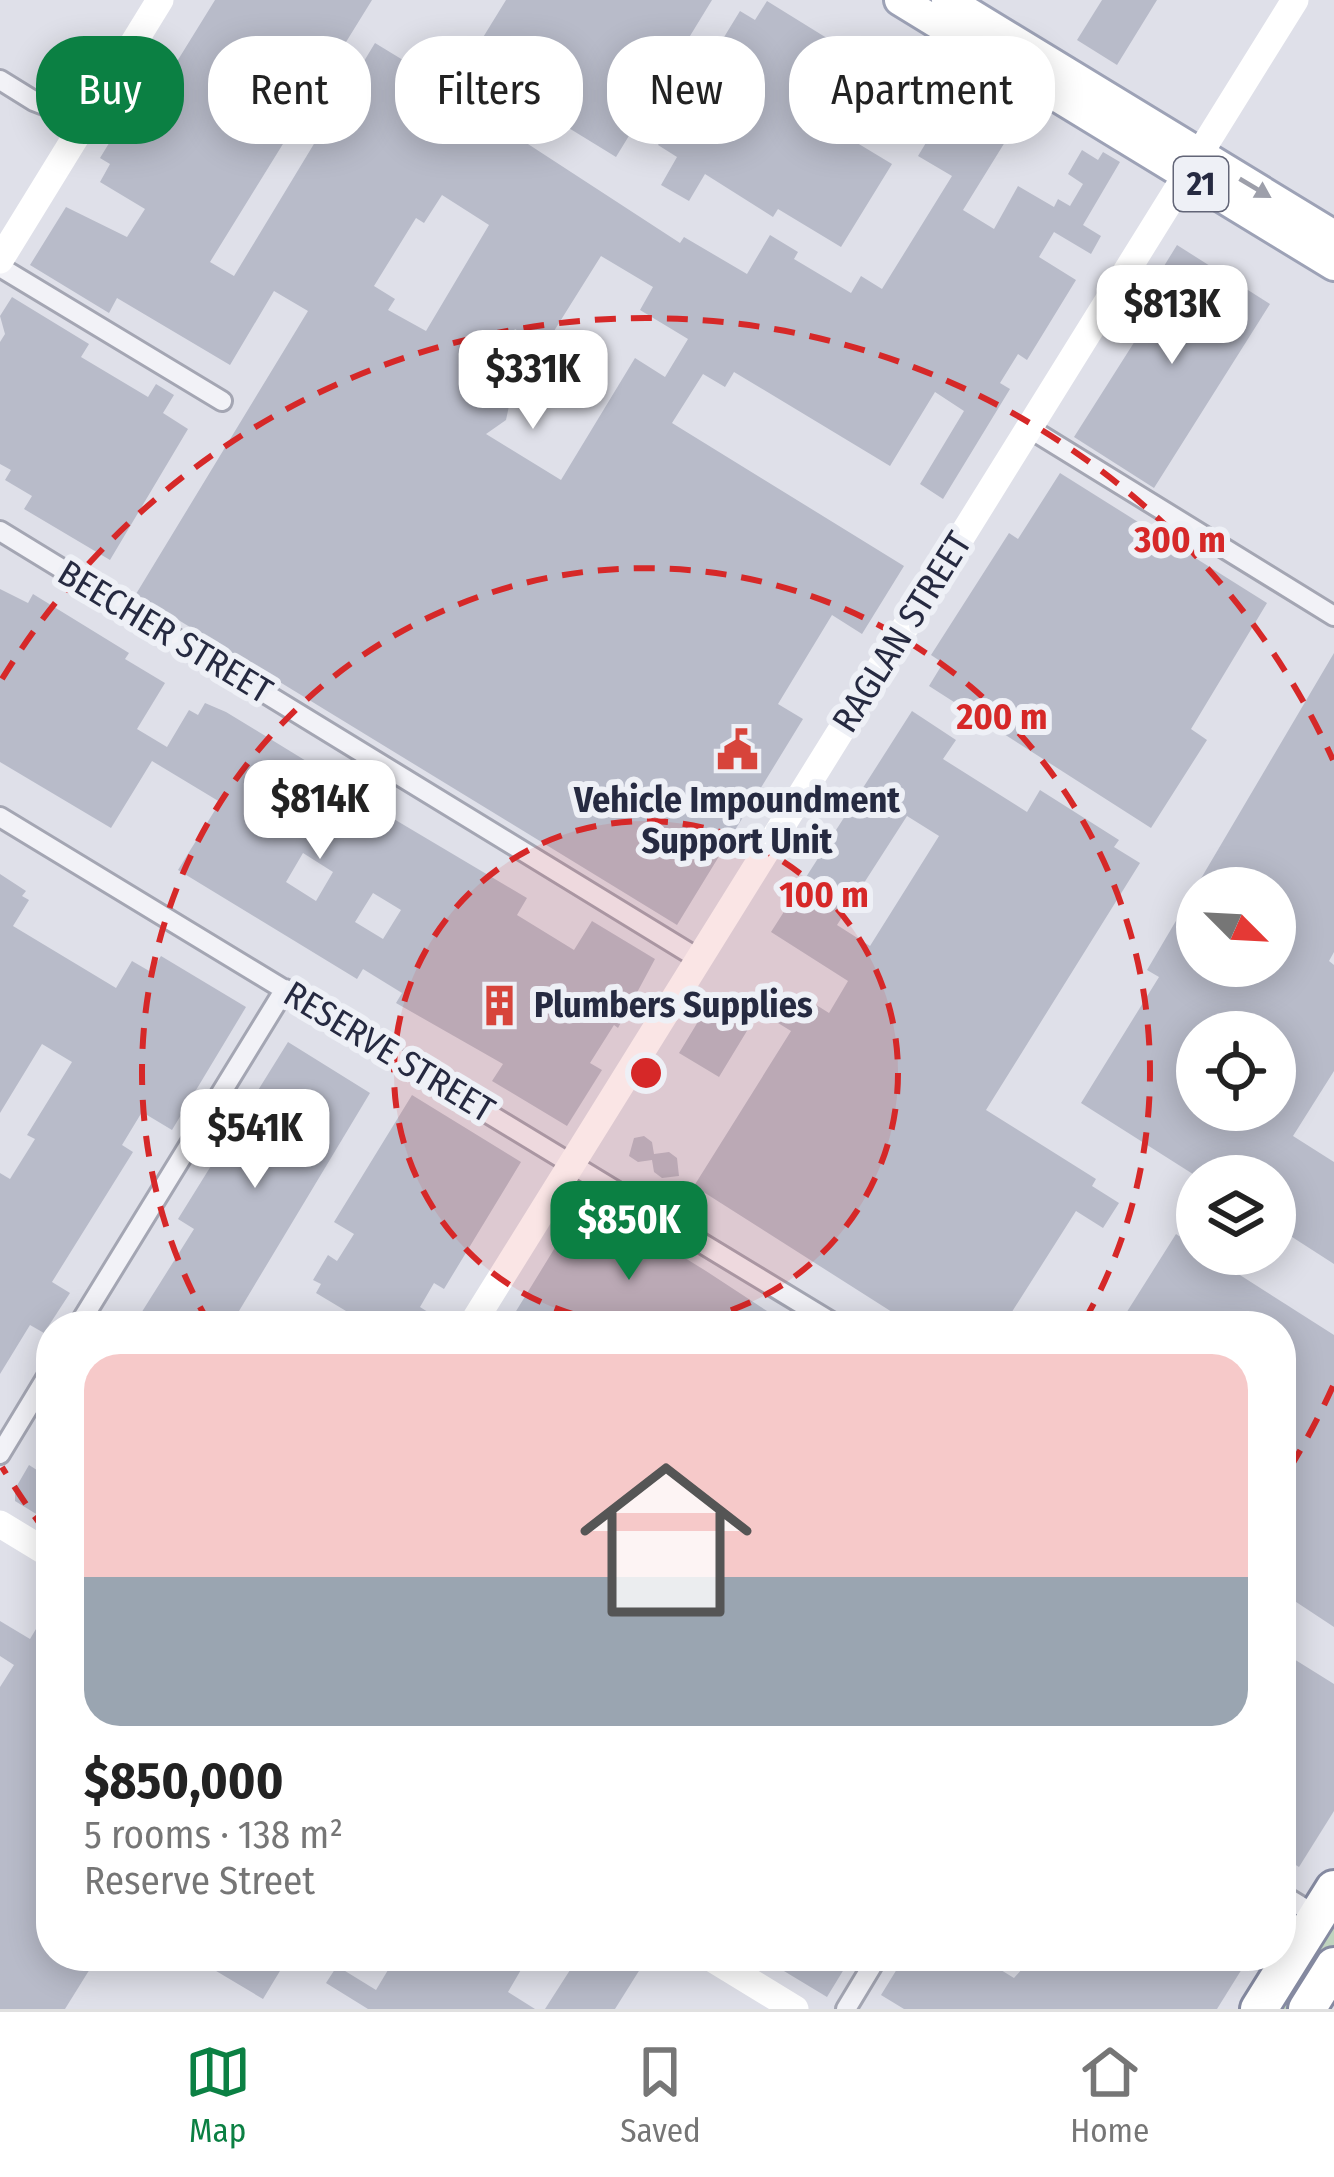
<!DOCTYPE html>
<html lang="en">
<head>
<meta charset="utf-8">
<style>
  :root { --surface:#fff; --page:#f6f6f6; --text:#222; --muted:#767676; --line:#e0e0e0; --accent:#0b8043 }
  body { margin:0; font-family:"Fira Sans Condensed",sans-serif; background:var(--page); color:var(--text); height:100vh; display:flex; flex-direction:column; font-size:45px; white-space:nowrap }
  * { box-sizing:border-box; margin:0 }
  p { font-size:39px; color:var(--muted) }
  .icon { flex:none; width:66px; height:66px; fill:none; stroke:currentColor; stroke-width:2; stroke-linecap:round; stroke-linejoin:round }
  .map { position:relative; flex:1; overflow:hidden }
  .side { position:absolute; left:36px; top:1311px; width:1260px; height:660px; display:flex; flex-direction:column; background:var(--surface); border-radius:48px; box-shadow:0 6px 30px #0003 }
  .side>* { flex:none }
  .banner { position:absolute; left:36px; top:36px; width:1263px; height:108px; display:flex; gap:24px }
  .needle { width:78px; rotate:114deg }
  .tools { position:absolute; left:1176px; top:867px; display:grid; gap:24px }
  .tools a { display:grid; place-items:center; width:120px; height:120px; border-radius:50%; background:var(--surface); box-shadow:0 6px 30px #0003; font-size:60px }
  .price { position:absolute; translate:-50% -102px; padding:0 27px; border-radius:24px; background:#fff; color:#222; font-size:39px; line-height:78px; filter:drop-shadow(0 3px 6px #0008) }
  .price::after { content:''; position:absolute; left:50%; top:72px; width:36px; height:27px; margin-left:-18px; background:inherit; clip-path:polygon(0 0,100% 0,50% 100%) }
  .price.current { background:var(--accent); color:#fff }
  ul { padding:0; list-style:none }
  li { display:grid; align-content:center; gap:24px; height:636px; padding:0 48px }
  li+li { border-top:3px solid var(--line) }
  li span { display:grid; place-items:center; height:372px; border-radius:36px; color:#555 }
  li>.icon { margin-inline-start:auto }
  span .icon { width:216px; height:216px; fill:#fffc; stroke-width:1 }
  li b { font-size:51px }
  .tag { padding:0 42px; border-radius:48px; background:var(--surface); box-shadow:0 6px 30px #0003; font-size:42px; line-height:108px }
  .tag.current { background:var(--accent); color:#fff }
  .tab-bar { display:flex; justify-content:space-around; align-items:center; height:168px; border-top:3px solid var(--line); background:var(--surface); font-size:33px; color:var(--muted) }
  .tab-bar a { display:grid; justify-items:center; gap:6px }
  .tab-bar .current { color:var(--accent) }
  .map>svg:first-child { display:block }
  .green { fill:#c0d4bf }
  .building { fill:#b8bbc9; fill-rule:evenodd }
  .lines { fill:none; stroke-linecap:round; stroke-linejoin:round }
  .street-casing { stroke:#a4a6b3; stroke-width:24 }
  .primary-casing { stroke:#9da2b6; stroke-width:36 }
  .highway-casing { stroke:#858aa1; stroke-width:42 }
  .street { stroke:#f2f2f7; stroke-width:18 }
  .secondary { stroke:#fff; stroke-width:27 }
  .primary { stroke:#fff; stroke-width:30 }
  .highway { stroke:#fff; stroke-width:36 }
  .oneway { fill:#9d9faa }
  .ring { fill:none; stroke:#d62828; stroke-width:6; stroke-dasharray:21 15 }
  .labels { text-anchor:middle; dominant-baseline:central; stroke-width:12; stroke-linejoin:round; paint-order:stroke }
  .shield { fill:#eef0f6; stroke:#626577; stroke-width:3 }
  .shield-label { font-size:33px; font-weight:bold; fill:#262a41 }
  .street-label { font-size:36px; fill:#262a41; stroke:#eef0f6 }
  .poi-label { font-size:36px; font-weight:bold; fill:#262a41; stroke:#eef0f6 }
  .centre { fill:#d62828; stroke:#eef0f6; stroke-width:6 }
  .ring-label { font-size:36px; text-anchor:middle; font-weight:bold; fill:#d62828; stroke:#eef0f6; stroke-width:12; stroke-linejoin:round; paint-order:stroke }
</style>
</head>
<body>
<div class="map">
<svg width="1334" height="2009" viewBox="0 0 1334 2009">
  <rect width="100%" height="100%" fill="#dfe0e9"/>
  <path class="green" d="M1334 1919V1945L1293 2009H1271Z"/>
  <path class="building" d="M215 0H372L210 262 234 276 375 43 485 110 482 114 680 243 684 237 747 274 770 235 798 252 794 259 851 293 861 276 882 289 952 176 918 156 965 78 1023 113 963 210 994 229 1018 186 1054 207 1058 199 1070 206 1083 184 1068 174 1082 150 1098 160 1103 152 1120 162 1083 225 1101 236 1091 254 1054 232 1039 257 1076 280 1027 360 1018 354 1000 383 1010 389 943 499 920 484 964 411 935 392 890 466 734 372 725 387 703 374 672 423 904 566 862 634 832 615 778 704 803 719 677 925 136 594 308 311 274 291 230 365 117 298 109 313 30 265 66 207 127 237 145 209 100 182 110 164 100 158 142 89 155 97ZM442 195 489 225 426 331 388 310 395 299 374 286 416 218 424 223ZM601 256 653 287 640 310 688 339 665 377 635 358 561 480 486 434 506 420 509 406 500 396 477 392 515 329 544 347Z
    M506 0H712L616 157 466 65Z
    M1102 0H1157L1117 65 1077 40Z
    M767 1 851 53 839 73 856 83 829 126 892 164 841 247 778 209 773 217 705 174 689 201 661 185 677 157 658 145 740 11 755 20Z
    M1177 245 1270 304 1154 488 1074 437 1161 300 1148 292Z
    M12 297 89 344 81 357 148 397 156 384 174 395 163 413 188 429 110 560 24 509 32 496 5 480 11 470 0 464V342L5 334 0 316Z
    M1060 473 1267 603 1191 729 1207 740 1151 828 929 686 943 663 931 655 1009 533 1018 539Z
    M0 589 28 603 33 594 129 653 125 659 165 683 137 729 167 747 189 710 198 715 205 703 226 712 316 767 313 771 527 898 517 915 574 950 592 921 655 959 618 1028 614 1025 590 1063 602 1070 567 1126 492 1081 503 1064 396 1003 402 993 363 969 357 979 178 870 220 802 152 761 111 828 0 762ZM303 853 333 872 316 901 286 882ZM373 893 401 910 383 939 355 922Z
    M1334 653V952L1329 961 1334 965V1071L1293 1136 1334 1162V1264L1275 1226V1176H1196L1081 1103 1159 977 1147 970ZM1197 888H1275V966H1197ZM1197 1032H1275V1110H1197Z
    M912 711 956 740 943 759 1027 812 1040 790 1119 840 1114 847 1140 863 986 1110 1096 1179 1092 1186 1119 1203 1103 1228 1076 1211 1003 1326H914L694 1186 791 1031 778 1023 792 1002 804 1009 810 1001 829 1013 848 981 771 932ZM907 816 939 836 870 946 837 925Z
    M0 874 26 891 22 896 29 900 13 926 116 988 132 961 151 972 161 956 246 1007 172 1130 142 1112 122 1145 133 1152 52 1282 70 1293 44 1333 30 1325 0 1374V1173L10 1179 35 1139 27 1135 72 1062 42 1044 0 1113Z
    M716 992 756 1016 719 1077 679 1053Z
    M288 1042 370 1093 230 1326H133L194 1229 178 1219Z
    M412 1095 521 1162 444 1289 434 1283 420 1307 450 1326H371L316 1293 321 1284 313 1280 328 1255 337 1261 354 1234 334 1222Z
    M644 1136 652 1142 654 1154 669 1152 677 1158 679 1176 662 1178 654 1172 652 1160 638 1162 629 1156 634 1138Z
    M586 1197 706 1271 790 1326H518L510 1321Z
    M1176 1234 1197 1248V1254H1207L1334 1335V1627L1281 1592V1326H1118Z
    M29 1465 51 1479V1523L15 1501V1489Z
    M51 1604V1956H98L65 2009H0V1687L14 1665 0 1656V1621L30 1639Z
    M1281 1651 1334 1684V1811L1299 1867 1281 1856Z
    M191 1956H289L263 1999Z
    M375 1956H529L508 1992 535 2009H368L326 1983 337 1966 376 1990 391 1965Z
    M579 1956H627L642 1966 615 2009H545Z
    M759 1956H852L827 1997Z
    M905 1956 934 1961 937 1956H978L1014 1978 1034 1956H1250L1217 2009H904L881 1995Z"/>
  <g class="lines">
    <defs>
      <path id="street" d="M0 80 34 101 86 121
        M0 267 222 401
        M1029 428 1334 616
        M0 531 699 959
        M0 817 838 1326
        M78 1326 285 989
        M0 1454 51 1370
        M1281 1894 1317 1916
        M846 2009 878 1956"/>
      <path id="primary" d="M900 0 1334 265
        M947 0 1334 236"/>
      <path id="highway" d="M1259 2009 1334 1889
        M1307 2009 1334 1966"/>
    </defs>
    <use href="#street" class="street-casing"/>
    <use href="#primary" class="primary-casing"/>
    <use href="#highway" class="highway-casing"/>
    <use href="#street" class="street"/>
    <path class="secondary" d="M0 260 160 0
      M471 1326 1295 0
      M0 1524 51 1555
      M708 1956 795 2009"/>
    <use href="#primary" class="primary"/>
    <use href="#highway" class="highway"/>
  </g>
  <defs><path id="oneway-solid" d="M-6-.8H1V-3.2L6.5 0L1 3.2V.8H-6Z" transform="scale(3)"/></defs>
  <use class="oneway" href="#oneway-solid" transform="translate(1255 188) rotate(31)"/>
  <circle cx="646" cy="1073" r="252" fill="#d62828" fill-opacity=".12"/>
  <g class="ring">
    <circle cx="646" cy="1073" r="252"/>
    <path d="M210 1325A504 504 0 1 1 1082 1325"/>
    <path d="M1333 1386A755 755 0 0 1 1283 1479M47 1533A755 755 0 0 1 2 1467M2 679A755 755 0 0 1 1333 760"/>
  </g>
  <defs>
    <symbol id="civic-bare" viewBox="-9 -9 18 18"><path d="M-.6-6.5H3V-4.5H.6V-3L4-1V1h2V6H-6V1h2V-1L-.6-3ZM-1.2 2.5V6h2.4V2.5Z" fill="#d7443b" stroke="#eef0f6" stroke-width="2.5" paint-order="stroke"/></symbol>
    <symbol id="building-bare" viewBox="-9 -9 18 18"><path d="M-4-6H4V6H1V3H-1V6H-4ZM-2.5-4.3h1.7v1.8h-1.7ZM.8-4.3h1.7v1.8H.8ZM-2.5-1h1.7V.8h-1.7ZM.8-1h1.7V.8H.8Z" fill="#d7443b" stroke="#eef0f6" stroke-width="2.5" paint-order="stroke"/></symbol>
  </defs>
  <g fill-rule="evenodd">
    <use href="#civic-bare" x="708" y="720" width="59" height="59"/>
    <use href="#building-bare" x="470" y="976" width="59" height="59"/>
  </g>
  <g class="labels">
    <rect class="shield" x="1174" y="157" width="54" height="54" rx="9"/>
    <g class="shield-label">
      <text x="1201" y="184">21</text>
    </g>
    <g class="street-label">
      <text transform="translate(165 632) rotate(31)">BEECHER STREET</text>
      <text transform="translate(902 632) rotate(-58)">RAGLAN STREET</text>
      <text transform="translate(389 1052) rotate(31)">RESERVE STREET</text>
    </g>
    <g class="poi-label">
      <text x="737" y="800">Vehicle Impoundment<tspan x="737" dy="41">Support Unit</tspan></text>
      <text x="534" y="1005" text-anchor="start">Plumbers Supplies</text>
    </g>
  </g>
  <circle cx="646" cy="1073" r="18" class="centre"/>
  <g class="ring-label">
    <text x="1180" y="552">300 m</text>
    <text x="1002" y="729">200 m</text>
    <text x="824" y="907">100 m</text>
  </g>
</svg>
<div class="tools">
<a><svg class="needle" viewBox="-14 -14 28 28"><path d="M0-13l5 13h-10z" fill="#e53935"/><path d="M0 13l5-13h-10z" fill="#767676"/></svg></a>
<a><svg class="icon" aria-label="locate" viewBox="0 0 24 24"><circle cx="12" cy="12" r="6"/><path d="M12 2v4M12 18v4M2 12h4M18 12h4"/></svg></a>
<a><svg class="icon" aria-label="layers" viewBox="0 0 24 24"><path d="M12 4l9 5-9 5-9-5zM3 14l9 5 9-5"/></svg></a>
</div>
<b class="price" style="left:1172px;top:367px">$813K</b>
<b class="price" style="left:533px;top:432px">$331K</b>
<b class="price" style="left:320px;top:862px">$814K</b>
<b class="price" style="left:255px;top:1191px">$541K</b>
<b class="price current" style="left:629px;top:1283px">$850K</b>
<div class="banner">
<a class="tag current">Buy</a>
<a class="tag">Rent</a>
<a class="tag">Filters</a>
<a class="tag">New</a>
<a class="tag">Apartment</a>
</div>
<section class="side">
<ul>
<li><span style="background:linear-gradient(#f6c9c9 60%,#9aa5b1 0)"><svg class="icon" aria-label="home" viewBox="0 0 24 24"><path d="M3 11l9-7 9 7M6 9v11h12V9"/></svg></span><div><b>$850,000</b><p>5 rooms · 138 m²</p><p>Reserve Street</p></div></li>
</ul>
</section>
</div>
<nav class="tab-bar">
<a class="current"><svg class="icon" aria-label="map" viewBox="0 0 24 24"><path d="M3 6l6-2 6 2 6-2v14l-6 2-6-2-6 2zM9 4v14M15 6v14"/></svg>Map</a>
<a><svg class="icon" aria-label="saved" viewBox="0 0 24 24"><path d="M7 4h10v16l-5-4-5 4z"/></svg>Saved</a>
<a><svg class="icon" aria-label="home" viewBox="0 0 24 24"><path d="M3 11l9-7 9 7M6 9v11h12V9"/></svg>Home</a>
</nav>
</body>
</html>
